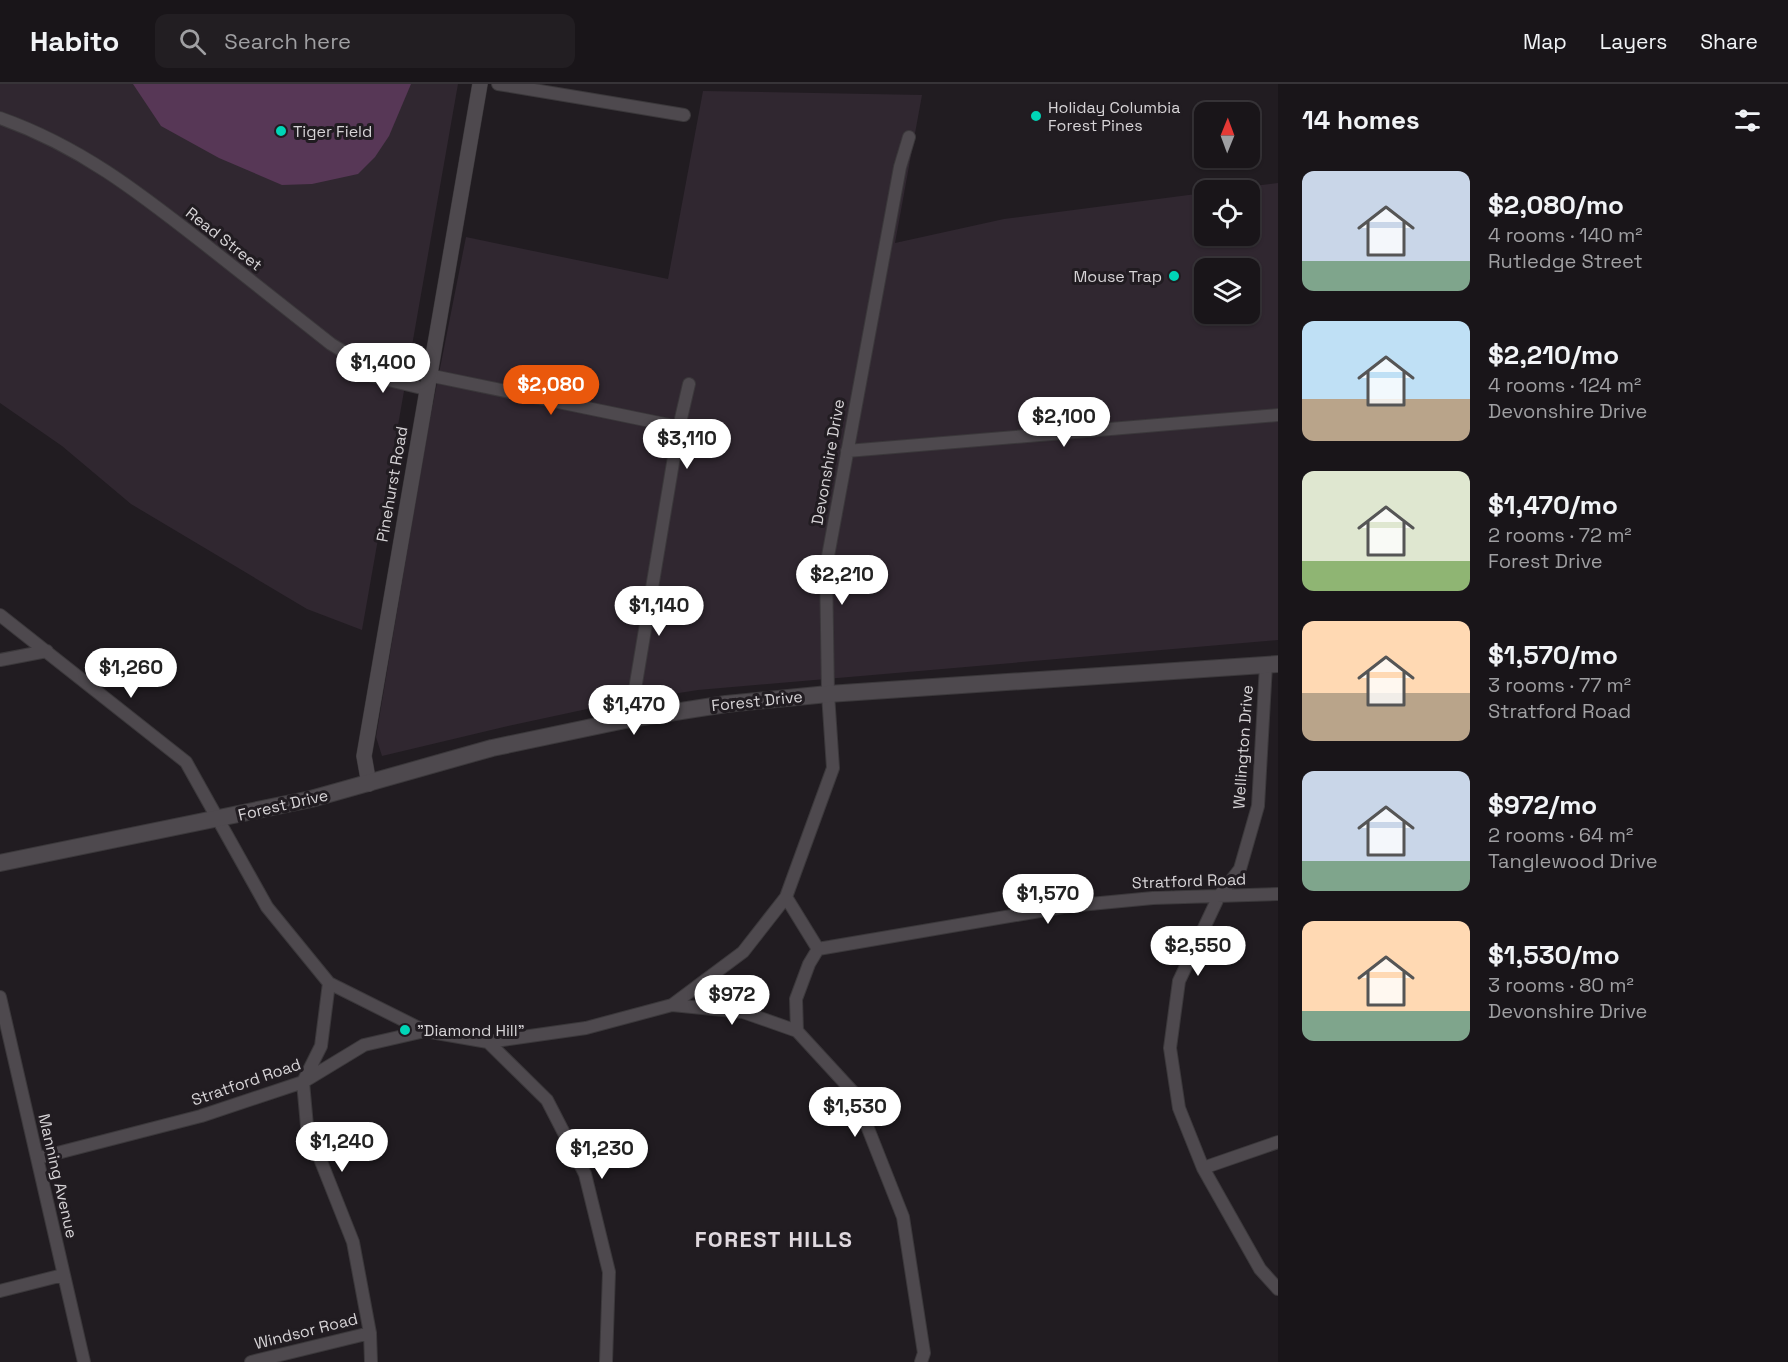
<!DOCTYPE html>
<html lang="en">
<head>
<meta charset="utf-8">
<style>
  :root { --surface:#191519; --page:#221e22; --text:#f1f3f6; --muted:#9f9fa2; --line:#373438; --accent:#ea580c }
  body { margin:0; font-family:"Space Grotesk",sans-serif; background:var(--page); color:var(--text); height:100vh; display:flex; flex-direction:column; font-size:22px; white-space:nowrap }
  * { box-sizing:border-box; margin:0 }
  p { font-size:20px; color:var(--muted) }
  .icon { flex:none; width:33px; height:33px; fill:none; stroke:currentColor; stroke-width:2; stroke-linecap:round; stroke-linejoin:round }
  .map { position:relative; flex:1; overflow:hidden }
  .sheet { display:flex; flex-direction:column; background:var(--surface); width:510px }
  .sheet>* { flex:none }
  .needle { width:39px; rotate:1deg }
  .buttons { position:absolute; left:1194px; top:18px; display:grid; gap:12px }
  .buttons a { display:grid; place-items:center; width:66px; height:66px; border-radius:12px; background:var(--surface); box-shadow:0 2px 4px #0004,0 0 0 2px var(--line); font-size:30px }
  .price { position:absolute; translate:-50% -51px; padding:0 14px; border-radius:21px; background:#fff; color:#222; font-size:20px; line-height:39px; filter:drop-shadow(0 2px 3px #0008) }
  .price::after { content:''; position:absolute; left:50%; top:36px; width:18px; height:14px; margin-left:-9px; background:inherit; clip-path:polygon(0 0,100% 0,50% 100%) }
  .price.on { background:var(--accent); color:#fff }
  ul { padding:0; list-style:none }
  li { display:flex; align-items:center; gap:18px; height:150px; padding:0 24px }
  li span { display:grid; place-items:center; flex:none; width:168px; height:120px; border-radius:12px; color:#555 }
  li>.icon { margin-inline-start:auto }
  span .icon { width:72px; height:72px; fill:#fffc; stroke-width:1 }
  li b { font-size:26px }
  h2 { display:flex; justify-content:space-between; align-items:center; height:72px; padding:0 24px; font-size:26px }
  header { display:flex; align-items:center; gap:36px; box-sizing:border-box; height:84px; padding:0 30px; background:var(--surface); border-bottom:2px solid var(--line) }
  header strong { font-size:28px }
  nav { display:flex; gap:33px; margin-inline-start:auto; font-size:21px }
  .search { width:420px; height:54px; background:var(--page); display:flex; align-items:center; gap:15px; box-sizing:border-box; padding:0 21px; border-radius:12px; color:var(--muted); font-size:22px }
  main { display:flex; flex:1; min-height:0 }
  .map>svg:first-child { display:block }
  .built { fill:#302730; fill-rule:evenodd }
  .green { fill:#573756 }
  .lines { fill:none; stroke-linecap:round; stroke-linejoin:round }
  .minor-casing { stroke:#3b383b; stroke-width:14 }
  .tertiary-casing { stroke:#3b383b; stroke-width:16 }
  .secondary-casing { stroke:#3b383b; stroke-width:18 }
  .minor { stroke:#4e494e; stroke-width:12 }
  .tertiary { stroke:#4e494e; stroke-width:15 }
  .secondary { stroke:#4e494e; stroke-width:16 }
  .poi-dot { fill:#00d5b7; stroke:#211c21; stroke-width:2 }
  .labels { text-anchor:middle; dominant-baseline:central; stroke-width:6; stroke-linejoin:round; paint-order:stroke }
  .poi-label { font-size:16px; fill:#d6d3d6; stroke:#211c21; text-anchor:start }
  .street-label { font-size:16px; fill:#d6d3d6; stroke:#211c21 }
  .district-label { font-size:22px; font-weight:bold; letter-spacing:1.5px; fill:#e0d9df; stroke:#211c21 }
</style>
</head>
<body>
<header>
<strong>Habito</strong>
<div class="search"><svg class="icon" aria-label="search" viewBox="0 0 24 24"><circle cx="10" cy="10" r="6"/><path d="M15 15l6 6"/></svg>Search here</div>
<nav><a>Map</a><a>Layers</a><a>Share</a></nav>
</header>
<main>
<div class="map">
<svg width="1278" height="1278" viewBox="0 0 1278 1278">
  <rect width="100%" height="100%" fill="#211c21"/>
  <path class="built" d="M0 0H458L362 546 307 525 131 420 62 362 0 319Z
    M703 7 922 11 895 159 1004 135 1204 109V152H1250V106H1222L1278 99V556L698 606 615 619 508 642 382 672 376 653 426 355 466 153 668 195ZM1204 184H1250V230H1204Z"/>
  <path class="green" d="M133 0H411L389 52 375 73 358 90 312 100 282 101 219 74 161 42Z"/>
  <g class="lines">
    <defs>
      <path id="minor" d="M498 0 684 31
        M0 34C79 62 137 107 202 158 245 192 288 226 331 260L362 279 372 292 426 305
        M362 279 375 277 429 288
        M428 291 679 343
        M847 367 1278 331
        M0 531 186 678 267 823 329 899 425 947
        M0 576 47 567
        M1266 581 1258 722 1240 785 1219 812 1179 897 1170 964 1179 1024 1203 1084 1260 1185 1278 1205
        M630 635 679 343 689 300
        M786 813 818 865
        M818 865 1069 822 1153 814 1278 810
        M818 865 809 880 796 915 797 947 854 1009 903 1133 924 1269 921 1278
        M329 899 321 962 303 998 307 1042 353 1158 370 1249 371 1278
        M0 913 84 1278
        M672 921 743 868 786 813 833 684 828 610 826 483 900 83 909 53
        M488 958 547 1016 585 1090 609 1188 606 1278
        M38 1074 201 1032 303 998 364 961 425 947 488 958 586 944 672 921 743 928 797 947
        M1203 1084 1278 1058
        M0 1207 63 1191
        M251 1278 370 1249"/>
      <path id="tertiary" d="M369 700 364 672 480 0"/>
      <path id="secondary" d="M0 779 311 715 492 664 630 635 726 620 828 610 1278 580"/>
    </defs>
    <use href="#minor" class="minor-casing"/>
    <use href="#tertiary" class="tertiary-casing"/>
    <use href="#secondary" class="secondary-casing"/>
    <use href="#minor" class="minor"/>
    <use href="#tertiary" class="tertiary"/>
    <use href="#secondary" class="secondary"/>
  </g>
  <g class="poi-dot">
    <circle cx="1036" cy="32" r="6"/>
    <circle cx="281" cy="47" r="6"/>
    <circle cx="1174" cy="192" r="6"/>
    <circle cx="405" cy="946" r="6"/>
  </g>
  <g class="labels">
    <g class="poi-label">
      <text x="1048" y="23">Holiday Columbia<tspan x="1048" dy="18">Forest Pines</tspan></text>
      <text x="293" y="47">Tiger Field</text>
      <text x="1162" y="192" text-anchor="end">Mouse Trap</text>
      <text x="417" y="946">"Diamond Hill"</text>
    </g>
    <g class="street-label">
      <text transform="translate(224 155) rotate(38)">Read Street</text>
      <text transform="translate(828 378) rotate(-80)">Devonshire Drive</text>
      <text transform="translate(392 400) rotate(-80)">Pinehurst Road</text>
      <text transform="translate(757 617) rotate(-6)">Forest Drive</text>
      <text transform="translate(1243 663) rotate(-86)">Wellington Drive</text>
      <text transform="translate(283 721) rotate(-13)">Forest Drive</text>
      <text transform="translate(1189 797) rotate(-2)">Stratford Road</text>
      <text transform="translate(246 998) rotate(-19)">Stratford Road</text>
      <text transform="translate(58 1092) rotate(77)">Manning Avenue</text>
      <text transform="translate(306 1247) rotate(-14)">Windsor Road</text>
    </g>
    <g class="district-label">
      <text x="774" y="1155">FOREST HILLS</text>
    </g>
  </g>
</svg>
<div class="buttons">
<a><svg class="needle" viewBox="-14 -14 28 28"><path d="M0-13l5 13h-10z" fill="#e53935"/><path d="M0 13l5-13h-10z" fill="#9f9fa2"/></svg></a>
<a><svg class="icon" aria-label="locate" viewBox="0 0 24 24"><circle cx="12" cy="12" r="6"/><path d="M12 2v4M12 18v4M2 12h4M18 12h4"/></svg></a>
<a><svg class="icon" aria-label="layers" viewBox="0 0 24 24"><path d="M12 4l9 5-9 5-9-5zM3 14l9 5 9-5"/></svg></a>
</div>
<b class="price" style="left:383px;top:310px">$1,400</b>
<b class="price on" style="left:551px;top:332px">$2,080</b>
<b class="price" style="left:1064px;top:364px">$2,100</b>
<b class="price" style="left:687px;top:386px">$3,110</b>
<b class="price" style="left:842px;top:522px">$2,210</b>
<b class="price" style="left:659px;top:553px">$1,140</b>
<b class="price" style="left:131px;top:615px">$1,260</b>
<b class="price" style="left:634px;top:652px">$1,470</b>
<b class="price" style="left:1048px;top:841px">$1,570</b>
<b class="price" style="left:1198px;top:893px">$2,550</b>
<b class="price" style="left:732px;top:942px">$972</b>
<b class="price" style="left:855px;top:1054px">$1,530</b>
<b class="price" style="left:342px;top:1089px">$1,240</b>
<b class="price" style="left:602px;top:1096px">$1,230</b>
</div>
<section class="sheet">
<h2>14 homes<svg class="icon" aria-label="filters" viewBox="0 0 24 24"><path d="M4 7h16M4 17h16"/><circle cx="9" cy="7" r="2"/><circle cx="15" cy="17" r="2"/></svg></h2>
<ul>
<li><span style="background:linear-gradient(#c9d6e8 75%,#7fa58c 0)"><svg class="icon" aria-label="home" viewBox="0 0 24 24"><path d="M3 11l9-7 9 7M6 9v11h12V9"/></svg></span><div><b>$2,080/mo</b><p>4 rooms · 140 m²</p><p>Rutledge Street</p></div></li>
<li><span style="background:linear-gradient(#bfe0f5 65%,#b9a48a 0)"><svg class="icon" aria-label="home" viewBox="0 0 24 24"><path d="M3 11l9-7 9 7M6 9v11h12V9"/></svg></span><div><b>$2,210/mo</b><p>4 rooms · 124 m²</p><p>Devonshire Drive</p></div></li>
<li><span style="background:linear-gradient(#dfe7d0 75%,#8fb573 0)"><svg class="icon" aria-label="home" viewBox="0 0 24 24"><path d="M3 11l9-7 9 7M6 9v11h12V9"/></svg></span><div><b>$1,470/mo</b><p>2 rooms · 72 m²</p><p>Forest Drive</p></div></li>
<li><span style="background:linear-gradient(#ffd9b3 60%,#b9a48a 0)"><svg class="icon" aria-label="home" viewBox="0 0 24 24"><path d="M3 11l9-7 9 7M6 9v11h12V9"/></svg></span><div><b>$1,570/mo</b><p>3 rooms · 77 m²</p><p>Stratford Road</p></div></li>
<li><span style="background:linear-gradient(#c9d6e8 75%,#7fa58c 0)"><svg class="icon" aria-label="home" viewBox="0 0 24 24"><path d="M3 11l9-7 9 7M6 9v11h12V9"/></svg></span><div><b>$972/mo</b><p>2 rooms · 64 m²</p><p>Tanglewood Drive</p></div></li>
<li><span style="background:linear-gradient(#ffd9b3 75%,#7fa58c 0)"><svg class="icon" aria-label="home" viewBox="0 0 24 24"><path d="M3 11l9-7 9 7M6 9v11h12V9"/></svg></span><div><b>$1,530/mo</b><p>3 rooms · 80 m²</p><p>Devonshire Drive</p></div></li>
</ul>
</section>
</main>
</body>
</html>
